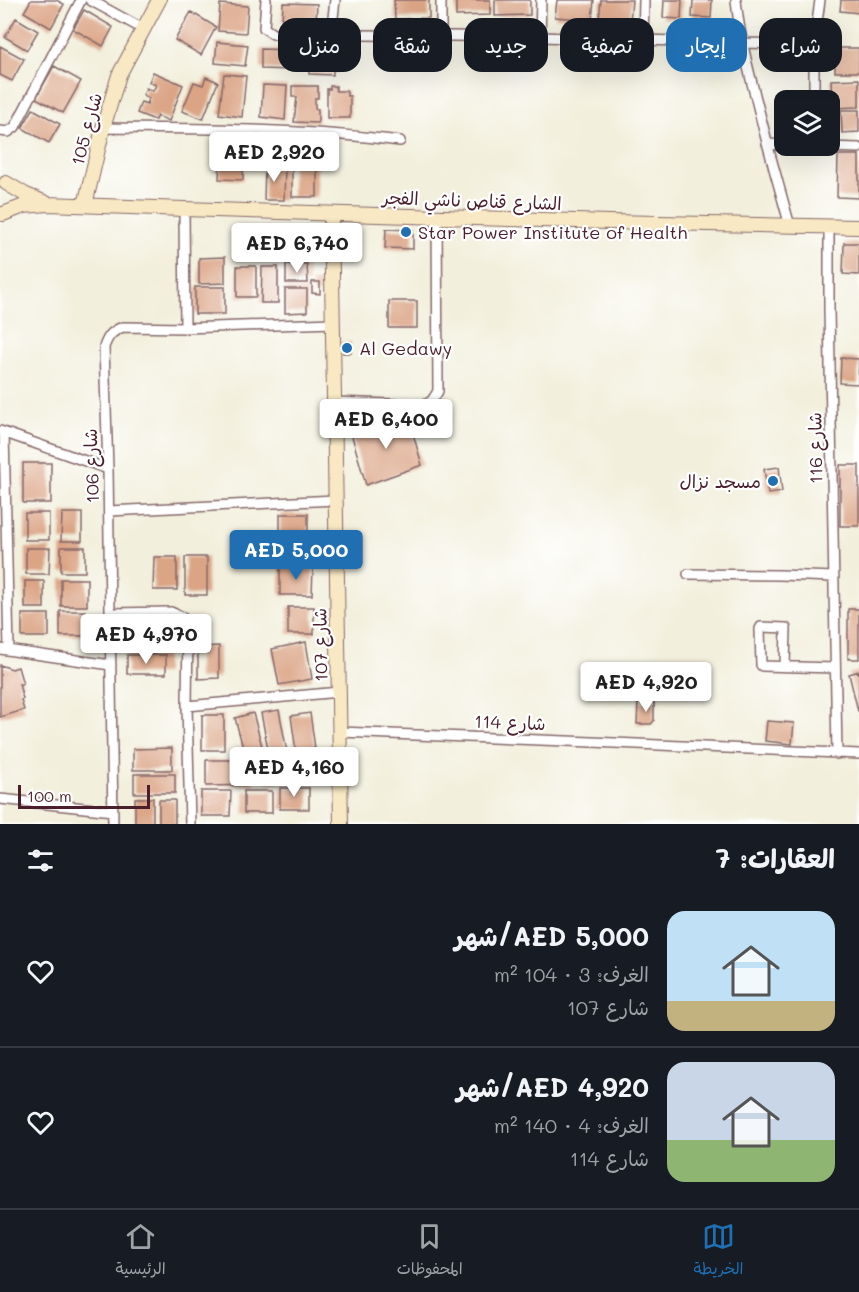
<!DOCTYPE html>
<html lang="ar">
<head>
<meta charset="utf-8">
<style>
  :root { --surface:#171b24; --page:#242831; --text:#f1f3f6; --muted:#9ea1a6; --line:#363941; --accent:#1f6fb2 }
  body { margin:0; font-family:Mali,"Playpen Sans Arabic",sans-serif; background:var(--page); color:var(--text); direction:rtl; height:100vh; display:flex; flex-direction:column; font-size:22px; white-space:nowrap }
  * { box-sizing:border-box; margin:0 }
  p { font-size:20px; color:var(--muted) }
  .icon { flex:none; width:33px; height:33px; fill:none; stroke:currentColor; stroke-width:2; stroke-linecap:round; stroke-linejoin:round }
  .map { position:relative; height:824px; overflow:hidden; direction:ltr }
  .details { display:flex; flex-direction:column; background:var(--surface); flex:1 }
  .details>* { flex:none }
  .hud { position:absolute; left:18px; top:18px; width:824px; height:54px; direction:rtl; display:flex; gap:12px }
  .controls { position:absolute; left:774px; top:90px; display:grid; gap:12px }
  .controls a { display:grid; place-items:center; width:66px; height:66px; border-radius:12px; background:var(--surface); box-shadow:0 6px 24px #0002; font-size:30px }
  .scale { position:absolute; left:18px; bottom:15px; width:132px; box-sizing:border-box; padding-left:6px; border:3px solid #4a1f2b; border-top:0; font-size:16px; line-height:21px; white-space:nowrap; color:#4a1f2b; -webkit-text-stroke:4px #fff; paint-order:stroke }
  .price { position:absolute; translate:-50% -51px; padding:0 14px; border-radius:6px; background:#fff; color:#222; font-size:20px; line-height:39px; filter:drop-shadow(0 2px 3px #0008) }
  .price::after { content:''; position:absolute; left:50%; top:36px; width:18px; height:14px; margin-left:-9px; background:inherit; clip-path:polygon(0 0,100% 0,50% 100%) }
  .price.on { background:var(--accent); color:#fff }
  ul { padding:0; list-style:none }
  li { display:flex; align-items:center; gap:18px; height:150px; padding:0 24px }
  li+li { border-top:2px solid var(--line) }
  li span { display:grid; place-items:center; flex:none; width:168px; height:120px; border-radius:18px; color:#555 }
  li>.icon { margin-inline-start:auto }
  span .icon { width:72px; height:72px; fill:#fffc; stroke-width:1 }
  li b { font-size:26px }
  h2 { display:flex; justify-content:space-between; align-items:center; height:72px; padding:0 24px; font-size:26px }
  .tag { padding:0 21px; border-radius:18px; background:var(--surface); box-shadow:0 6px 24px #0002; font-size:21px; line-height:54px }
  .tag.on { background:var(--accent); color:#fff }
  .dock { display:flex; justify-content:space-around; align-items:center; height:84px; border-top:2px solid var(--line); background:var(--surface); font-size:16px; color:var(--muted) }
  .dock a { display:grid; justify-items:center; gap:3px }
  .dock .on { color:var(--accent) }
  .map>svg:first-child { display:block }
  .building { fill:#dba485 }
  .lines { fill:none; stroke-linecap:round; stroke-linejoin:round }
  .street-casing { stroke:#856869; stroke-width:12 }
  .secondary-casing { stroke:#856869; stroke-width:16 }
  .street { stroke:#fff; stroke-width:9 }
  .secondary { stroke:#f8e8c3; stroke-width:14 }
  .poi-dot { fill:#1f6fb2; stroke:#fff; stroke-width:2 }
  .labels { text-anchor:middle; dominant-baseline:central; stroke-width:4.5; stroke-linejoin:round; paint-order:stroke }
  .street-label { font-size:18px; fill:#4a1f2b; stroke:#fff }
  .poi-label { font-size:18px; fill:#4a1f2b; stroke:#fff; text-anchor:start }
</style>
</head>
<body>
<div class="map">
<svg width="859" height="824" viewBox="0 0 859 824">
  <rect width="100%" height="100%" fill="#fff"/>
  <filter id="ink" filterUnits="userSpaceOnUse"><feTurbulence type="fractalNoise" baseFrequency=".0167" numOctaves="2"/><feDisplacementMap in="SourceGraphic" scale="12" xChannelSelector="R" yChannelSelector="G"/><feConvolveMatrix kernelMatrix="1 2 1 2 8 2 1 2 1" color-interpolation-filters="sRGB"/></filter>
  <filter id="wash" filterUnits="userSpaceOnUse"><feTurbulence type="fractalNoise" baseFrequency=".008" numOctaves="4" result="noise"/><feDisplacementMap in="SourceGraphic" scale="24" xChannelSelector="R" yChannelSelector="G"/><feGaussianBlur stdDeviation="1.35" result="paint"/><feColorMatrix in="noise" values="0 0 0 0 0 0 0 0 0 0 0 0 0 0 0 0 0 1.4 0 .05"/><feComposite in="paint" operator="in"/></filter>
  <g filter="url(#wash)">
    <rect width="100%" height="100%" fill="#f2efdc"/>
    <g id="blocks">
      <path class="building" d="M31 0H56L64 4 51 28 24 12Z
        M394 0H429V18L395 19Z
        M456 0H490V15L456 16Z
        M495 0H530V15L495 16Z
        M557 0H594L592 20 555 17Z
        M601 0H632L630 22 599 20Z
        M664 0H682L681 19 663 18Z
        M693 0H712L711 18 692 17Z
        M841 0H859V13L840 11Z
        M283 3 317 4 316 22 282 21Z
        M220 4 248 6 246 33 218 31Z
        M84 10 113 27 103 46 73 29Z
        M191 12 216 27 201 55 175 40Z
        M16 18 38 31 27 50 5 37Z
        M217 42 248 45 245 66 215 63Z
        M0 46 24 59 12 81 0 75Z
        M835 48H859V72H835Z
        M261 49 291 50V70L261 69Z
        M310 52 333 53V57H337V70H333V75L309 74V70H306V61H310Z
        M54 66 81 81 63 113 36 98Z
        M153 72 183 85 169 121 157 116 155 120 137 113 141 102 147 104 149 98 143 95 146 88 153 91 156 85 149 82Z
        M224 74 246 76 242 117 219 114Z
        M206 77 218 82 203 119 182 111 194 82 203 85Z
        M859 79V107L832 108 831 80Z
        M263 85 287 86 285 120 261 117Z
        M292 86H318V98H315V109H318V123L294 122 297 97H292Z
        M330 86H336V91H347V96H350V118H327V89H330Z
        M33 109 60 124 49 143 22 128Z
        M841 110H859V132L842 133Z
        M221 137 244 138 243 180 219 179Z
        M838 155H859V198L837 197Z
        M292 165H317V197H292Z
        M265 166 285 167 284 200H264Z
        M386 229 413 230V249L385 248Z
        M238 232H268V257H238Z
        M278 237H306V259H278Z
        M844 243H859V275L843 274Z
        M225 257V283L199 284V258Z
        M286 264H307L308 283H286Z
        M237 266H256V297H237Z
        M262 267H278V303H261Z
        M312 282H320V294L312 293Z
        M195 287H225V314H195Z
        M285 289H307V312L285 313Z
        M389 301H417V328H389Z
        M343 342H351V353H343Z
        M841 358 859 359 858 384 840 383Z
        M408 416 422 465 366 485 351 433Z
        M23 463H51V503H23Z
        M840 465H859V526H840Z
        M779 467 782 492 768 494 764 469Z
        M25 513H49V540H25Z
        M62 513H82V541H61Z
        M280 514H308V536H280Z
        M280 540H308V561H280Z
        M61 547H85V572H61Z
        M26 548H50L49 574H26Z
        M154 557H177V590H153Z
        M185 557H207V595H185Z
        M280 567 313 568 312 595H280Z
        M61 579H87V606H61Z
        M25 581H44V608H25Z
        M288 607H314V634H288Z
        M848 609H859V659H848Z
        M60 611H86V636H60Z
        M22 614H49V637H22Z
        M128 622H168V651H128Z
        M306 642 312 679 279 685 272 649Z
        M219 646V678L198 679V647Z
        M127 655H166V674H127Z
        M0 665 12 669 18 667 23 684H19L23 699 21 700 24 710 0 717Z
        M859 671V711H858L849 674Z
        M638 702H654V721L651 724H637Z
        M279 710 287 752 269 755 261 713Z
        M253 713 263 750 245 755 235 718Z
        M310 713 315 748 296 751 291 716Z
        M202 715H224V750H202Z
        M767 721 794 723 792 744 765 741Z
        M172 748V770H133V749Z
        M306 754H321V764H306Z
        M206 760H256L255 785 206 786Z
        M267 763H300V783H267Z
        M134 774H175V793H134Z
        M280 788H309V809H280Z
        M201 791H231L230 816H201Z
        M244 791H272V813H244Z
        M135 798H153V824H135Z
        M159 800H175V824H159Z"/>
    </g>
  </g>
  <g filter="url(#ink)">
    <use href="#blocks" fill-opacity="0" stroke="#856869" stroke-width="1.5"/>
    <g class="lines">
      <defs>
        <path id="street" d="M90 0 143 29
          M266 0 264 28 273 34 540 37 814 45
          M441 0V35
          M736 0C739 31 746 61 754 91 765 136 777 181 790 226
          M331 35 335 0
          M540 37 541 0
          M643 40 644 0
          M814 100V45L820 0
          M103 128C202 129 302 128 400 141
          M0 131 8 132 15 127 81 0
          M767 144 784 145
          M795 146 859 148
          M184 209 185 328
          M829 227V309L837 754
          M334 402 420 405C430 405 433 400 438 391L437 216
          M0 431 108 469
          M4 433 9 650
          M109 511 336 500
          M688 574 780 575 834 577
          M111 613 171 612 182 617 188 627 187 706 190 824
          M0 649 111 665
          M785 666 786 628 761 627 760 629 761 665 762 666 835 668
          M187 706 339 692
          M340 732 592 742 859 754
          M0 799 113 811
          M113 824 108 469 104 347C108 336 112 331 123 327L185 328 333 323"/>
        <path id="secondary" d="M6 183 26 195 46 203
          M85 205 103 128 119 75 159 0
          M3 214 24 206 48 204 184 209 609 222 859 227
          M331 214 341 824"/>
      </defs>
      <use href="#street" class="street-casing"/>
      <use href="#secondary" class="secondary-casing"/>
      <use href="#street" class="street"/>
      <use href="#secondary" class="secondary"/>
    </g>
  </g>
  <g class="poi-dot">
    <circle cx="406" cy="232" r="6"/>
    <circle cx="347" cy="348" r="6"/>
    <circle cx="773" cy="481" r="6"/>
  </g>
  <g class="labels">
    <g class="street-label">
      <text transform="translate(86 129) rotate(-75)">شارع 105</text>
      <text transform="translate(472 200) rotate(2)">الشارع قناص ناشي الفجر</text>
      <text transform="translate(815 448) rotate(-91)">شارع 116</text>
      <text transform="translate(91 466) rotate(-92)">شارع 106</text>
      <text transform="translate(320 645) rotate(-91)">شارع 107</text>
      <text transform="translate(510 722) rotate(2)">شارع 114</text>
    </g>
    <g class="poi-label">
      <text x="418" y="232">Star Power Institute of Health</text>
      <text x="359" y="348">Al Gedawy</text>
      <text x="761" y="481" text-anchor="end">مسجد نزال</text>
    </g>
  </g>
</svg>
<div class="controls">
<a><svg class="icon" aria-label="layers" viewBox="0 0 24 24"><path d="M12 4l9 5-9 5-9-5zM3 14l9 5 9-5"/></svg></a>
</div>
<div class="scale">100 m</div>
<b class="price" style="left:274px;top:183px">AED 2,920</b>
<b class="price" style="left:297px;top:274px">AED 6,740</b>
<b class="price" style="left:386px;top:450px">AED 6,400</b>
<b class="price on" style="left:296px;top:581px">AED 5,000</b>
<b class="price" style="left:146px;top:665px">AED 4,970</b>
<b class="price" style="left:646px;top:713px">AED 4,920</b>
<b class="price" style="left:294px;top:798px">AED 4,160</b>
<div class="hud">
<a class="tag">شراء</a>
<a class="tag on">إيجار</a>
<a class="tag">تصفية</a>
<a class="tag">جديد</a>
<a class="tag">شقة</a>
<a class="tag">منزل</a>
</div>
</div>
<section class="details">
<h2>العقارات: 7<svg class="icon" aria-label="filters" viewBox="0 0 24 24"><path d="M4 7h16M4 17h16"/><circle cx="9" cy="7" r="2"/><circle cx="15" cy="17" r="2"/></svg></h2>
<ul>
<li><span style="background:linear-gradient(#bfe0f5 75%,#c2b280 0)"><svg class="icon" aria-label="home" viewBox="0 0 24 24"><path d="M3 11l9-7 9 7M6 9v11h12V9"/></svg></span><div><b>AED 5,000/شهر</b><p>الغرف: 3 · 104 m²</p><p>شارع 107</p></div><svg class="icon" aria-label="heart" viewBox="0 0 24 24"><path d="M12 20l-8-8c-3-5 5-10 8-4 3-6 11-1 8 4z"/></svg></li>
<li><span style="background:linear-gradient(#c9d6e8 65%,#8fb573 0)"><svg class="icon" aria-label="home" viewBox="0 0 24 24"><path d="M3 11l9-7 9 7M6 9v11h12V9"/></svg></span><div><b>AED 4,920/شهر</b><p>الغرف: 4 · 140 m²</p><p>شارع 114</p></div><svg class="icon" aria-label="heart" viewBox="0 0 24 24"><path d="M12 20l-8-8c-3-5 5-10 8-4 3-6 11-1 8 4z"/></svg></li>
</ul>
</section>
<nav class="dock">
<a class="on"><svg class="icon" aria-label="map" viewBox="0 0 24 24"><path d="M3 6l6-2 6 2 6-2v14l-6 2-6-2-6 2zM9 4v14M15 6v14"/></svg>الخريطة</a>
<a><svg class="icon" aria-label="saved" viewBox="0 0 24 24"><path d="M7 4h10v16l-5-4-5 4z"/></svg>المحفوظات</a>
<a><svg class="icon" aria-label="home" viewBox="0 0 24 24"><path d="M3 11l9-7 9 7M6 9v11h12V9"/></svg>الرئيسية</a>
</nav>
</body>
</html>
